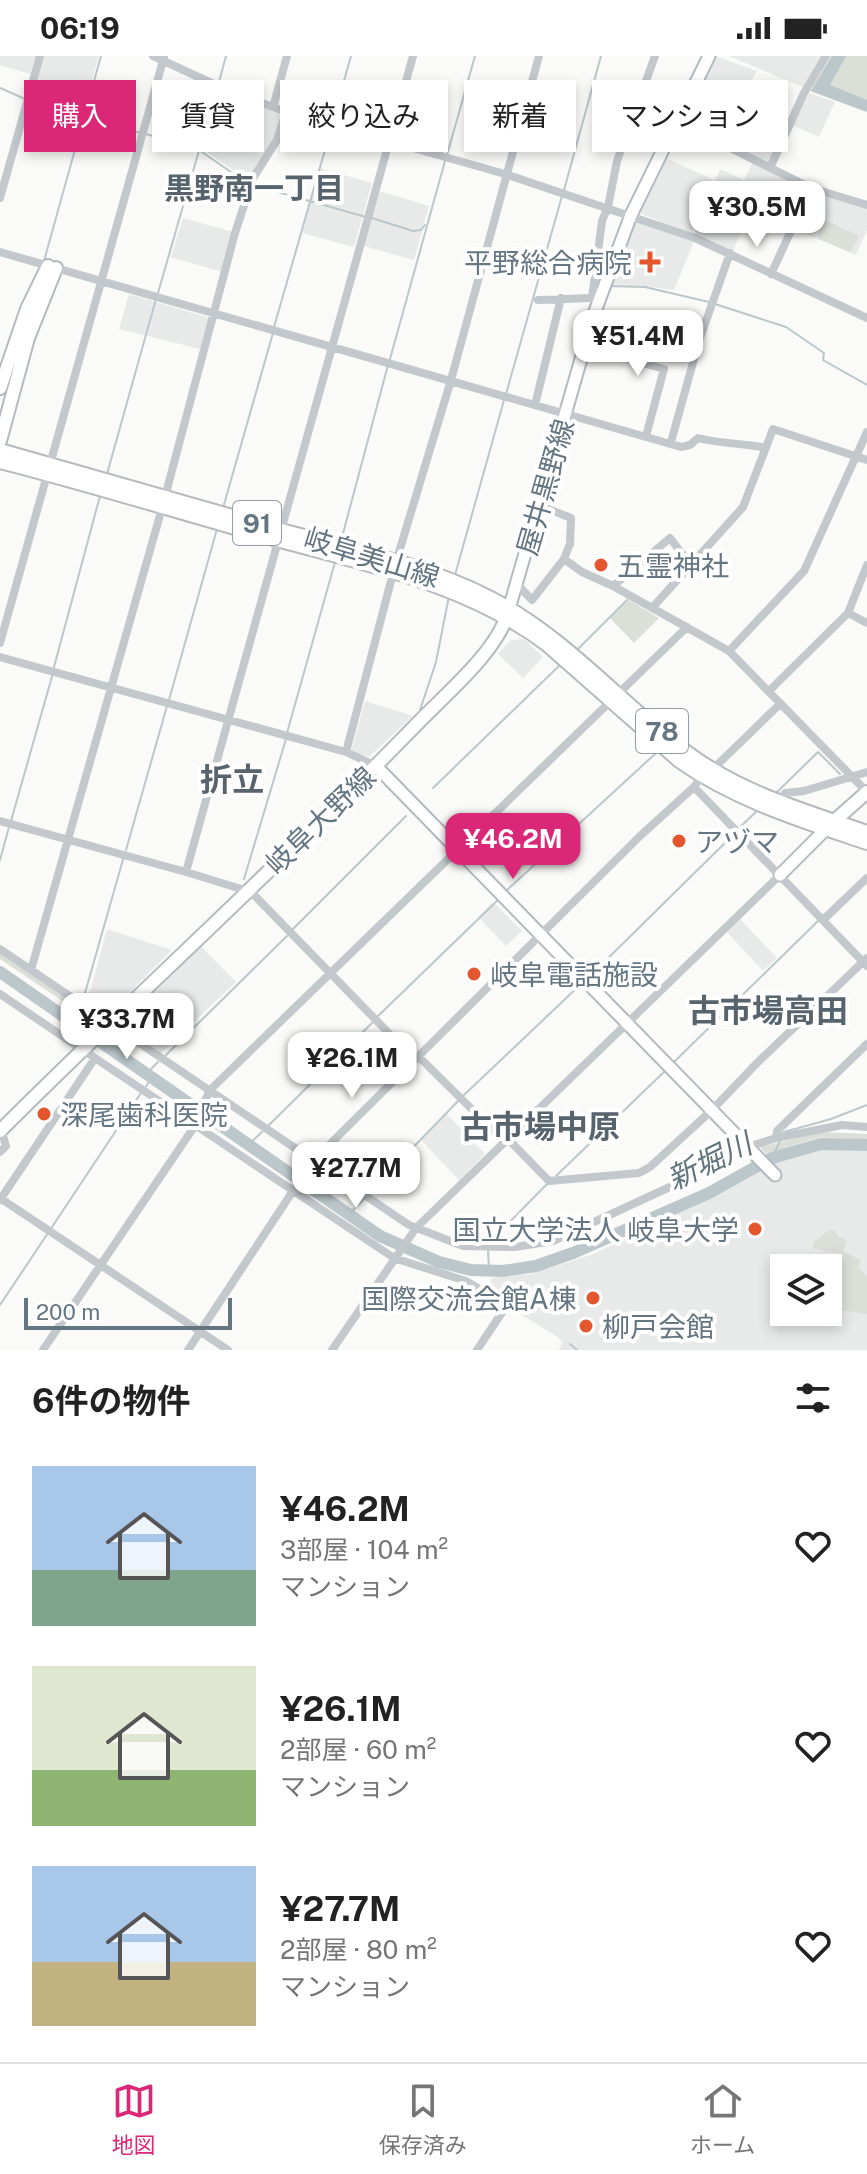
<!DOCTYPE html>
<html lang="ja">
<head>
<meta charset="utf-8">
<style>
  :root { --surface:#fff; --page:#f2f2f2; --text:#222; --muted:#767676; --line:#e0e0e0; --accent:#db2777 }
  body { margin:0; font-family:"Public Sans","Noto Sans JP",sans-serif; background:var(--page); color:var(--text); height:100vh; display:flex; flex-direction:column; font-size:30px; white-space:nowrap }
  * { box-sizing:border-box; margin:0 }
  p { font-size:26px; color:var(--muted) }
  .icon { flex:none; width:44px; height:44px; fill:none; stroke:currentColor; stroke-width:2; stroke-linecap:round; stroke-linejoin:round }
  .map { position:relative; height:1294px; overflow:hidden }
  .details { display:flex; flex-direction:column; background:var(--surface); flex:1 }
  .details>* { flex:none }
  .guide { position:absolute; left:24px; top:24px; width:820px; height:72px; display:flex; gap:16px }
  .fabs { position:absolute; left:770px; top:1198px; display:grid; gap:16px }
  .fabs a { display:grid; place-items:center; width:72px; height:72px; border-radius:0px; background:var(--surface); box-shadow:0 4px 12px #0003; font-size:40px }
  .scale { position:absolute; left:24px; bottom:20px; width:208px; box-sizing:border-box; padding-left:8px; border:4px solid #657683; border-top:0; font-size:22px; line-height:28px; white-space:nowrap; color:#657683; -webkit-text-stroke:6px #fff; paint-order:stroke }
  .price { position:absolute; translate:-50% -68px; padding:0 18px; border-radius:16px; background:#fff; color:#222; font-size:26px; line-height:52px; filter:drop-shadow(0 2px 4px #0008) }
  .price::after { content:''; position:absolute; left:50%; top:48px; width:24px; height:18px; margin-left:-12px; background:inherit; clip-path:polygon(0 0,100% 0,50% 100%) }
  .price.active { background:var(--accent); color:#fff }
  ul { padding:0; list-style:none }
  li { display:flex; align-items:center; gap:24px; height:200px; padding:0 32px }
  li span { display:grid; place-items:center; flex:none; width:224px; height:160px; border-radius:0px; color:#555 }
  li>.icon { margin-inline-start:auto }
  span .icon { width:96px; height:96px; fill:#fffc; stroke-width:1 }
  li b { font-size:34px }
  h2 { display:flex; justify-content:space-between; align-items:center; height:96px; padding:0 32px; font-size:34px }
  .pill { padding:0 28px; border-radius:0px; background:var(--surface); box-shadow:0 4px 12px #0003; font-size:28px; line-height:72px }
  .pill.active { background:var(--accent); color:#fff }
  .status { display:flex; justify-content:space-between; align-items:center; height:56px; padding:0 40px; background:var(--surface); direction:ltr }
  .status svg { height:22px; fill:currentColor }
  .tabs { display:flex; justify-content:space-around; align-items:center; height:112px; border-top:2px solid var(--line); background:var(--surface); font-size:22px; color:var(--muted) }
  .tabs a { display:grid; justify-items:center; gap:4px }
  .tabs .active { color:var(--accent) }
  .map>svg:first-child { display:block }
  .built { fill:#e8e9e9; fill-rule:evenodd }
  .green { fill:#dadfd7 }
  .water { fill:#bbc7cb }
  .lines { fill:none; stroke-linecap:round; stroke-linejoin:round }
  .stream { stroke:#bbc7cb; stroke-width:2 }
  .river { stroke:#bbc7cb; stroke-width:12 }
  .secondary-casing { stroke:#b3babf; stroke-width:15 }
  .primary-casing { stroke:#b5babe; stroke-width:16 }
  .street { stroke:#c3c8cc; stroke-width:8 }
  .secondary { stroke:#fff; stroke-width:11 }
  .primary { stroke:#fff; stroke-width:12 }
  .poi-dot { fill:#e4572e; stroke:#fff; stroke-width:3 }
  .labels { text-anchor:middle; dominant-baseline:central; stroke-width:8; stroke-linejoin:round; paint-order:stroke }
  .shield { fill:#fff; stroke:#939fa8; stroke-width:2 }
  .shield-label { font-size:26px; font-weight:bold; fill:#657683 }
  .poi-label { font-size:28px; fill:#657683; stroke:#fff; text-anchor:start }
  .street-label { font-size:28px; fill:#657683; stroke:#fff }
  .neighbourhood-label { font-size:30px; font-weight:bold; fill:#57646e; stroke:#fff }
  .water-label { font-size:30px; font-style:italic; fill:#60757c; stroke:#fff }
  .quarter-label { font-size:32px; font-weight:bold; fill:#57646e; stroke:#fff }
</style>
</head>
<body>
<div class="status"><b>06:19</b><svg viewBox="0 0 49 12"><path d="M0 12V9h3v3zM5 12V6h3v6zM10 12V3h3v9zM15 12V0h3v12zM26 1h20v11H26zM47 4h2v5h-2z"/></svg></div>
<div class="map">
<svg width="867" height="1294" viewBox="0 0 867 1294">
  <rect width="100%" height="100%" fill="#fafaf8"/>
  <path class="built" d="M0 0H99L83 55 32 40 37 20 0 9Z
    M715 0 757 15 739 48 700 30Z
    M729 0H824L805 32Z
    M219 34 281 59 274 81 247 124 200 91Z
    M809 37 835 46 819 81 792 69Z
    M743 44 790 65 768 110 725 87Z
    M661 100 712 123 691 178 637 156Z
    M753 106 807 133 793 164 754 148 732 197 694 178 720 113 744 124Z
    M320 112 372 127 354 191 302 177Z
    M379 135 429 150 414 204 363 190Z
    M810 135 867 151V174L856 199 792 172Z
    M183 162 233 176 222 216 171 201Z
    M630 164 695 183 674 234 644 230 608 229Z
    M129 238 210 262 200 293 119 273Z
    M524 583 543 601 523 622 498 598 511 584Z
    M365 645 413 660 369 701 351 696Z
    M493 846 522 875 506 890 478 861Z
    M738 861 777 902 763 915 725 874Z
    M107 873 172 894 108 958 87 947Z
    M201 890 236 926 160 998 121 971Z
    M446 1057 485 1098 459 1124 420 1083Z
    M820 1081 867 1084V1294H559L562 1287 559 1282 509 1251 490 1230 491 1222 530 1218 591 1199 696 1148 754 1104ZM784 1212H828V1256H784Z"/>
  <path class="green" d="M831 0H867V56L810 35Z
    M825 164 859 180 850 196 819 183 818 179Z
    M629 544 659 562 634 587 610 562Z
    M0 897 100 965 97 968 0 903Z
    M822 1076 867 1078V1084L820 1081 766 1098 760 1091Z
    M829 1174H834L839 1182H844L847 1186 843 1195 861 1204 859 1212 867 1221V1258L834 1253 841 1198 813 1192V1187Z"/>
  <path class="water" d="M832 0H846L830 29 867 44V56L811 35Z"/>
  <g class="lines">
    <path class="stream" d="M219 26 226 0
      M0 32 25 43
      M31 45 140 77
      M332 67 351 0
      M146 78 199 94 247 127
      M447 99 475 0
      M253 129 366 161
      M564 134 601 0
      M372 162 413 175 421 174 425 169
      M44 205 101 0
      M609 230 645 231 709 246
      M158 237 217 32
      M715 248 786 271 824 297 823 304 867 329
      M274 271 331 73
      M390 303 445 105
      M506 338 562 140
      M107 418 156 243
      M223 452 273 277
      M341 485 388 309
      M455 519 504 344
      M577 594 627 544
      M54 611 100 440
      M169 644 217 473
      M420 654 436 606 449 540
      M287 677 335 506
      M433 732 560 609
      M774 739 818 696 840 718
      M11 765 53 617
      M739 772 758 754
      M126 794 167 650
      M0 804 9 771
      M244 823 286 683
      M506 835 655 698
      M291 875 406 760
      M589 921 735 777
      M83 944 124 800
      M377 961 499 843
      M76 969 82 950
      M166 999 287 880
      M674 1006 818 865
      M147 1017 158 1006
      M145 1032 152 1021
      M464 1039 581 928
      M267 1071 373 966
      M782 1079 784 1076 831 1063 867 1049
      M249 1088 262 1076
      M772 1102 780 1085
      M556 1120 666 1014
      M369 1137 459 1044
      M349 1158 365 1142
      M52 1171 141 1037
      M488 1188 548 1127
      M488 1194 489 1215
      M0 1249 48 1177
      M570 1288 577 1294"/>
    <path class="river" d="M0 916 380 1180 439 1206 471 1214 503 1215 536 1210 573 1197 709 1137 772 1102 821 1088 867 1089"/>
    <defs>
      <path id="secondary" d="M509 553 594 258 631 159 709 0
        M376 710 775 1119
        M780 819 826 773"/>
      <path id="primary" d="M0 332 27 253 48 210
        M0 385 28 282 56 212
        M0 394C95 421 190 448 285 475 354 494 427 509 491 542 568 582 622 649 691 699 743 737 806 755 867 776
        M0 406C91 429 180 457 270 482 366 509 467 528 547 589L679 705C736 745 802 765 867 787
        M831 768 867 736
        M0 1075C136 939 279 810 413 672 442 641 497 597 508 556"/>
    </defs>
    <use href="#secondary" class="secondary-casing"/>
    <use href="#primary" class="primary-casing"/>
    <path class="street" d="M153 0 218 30 286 56 505 118 695 182 867 262
      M636 49 675 67
      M273 51 287 0
      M676 65 811 132 867 149
      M770 112 804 37 826 0
      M0 142 40 0
      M0 196 681 391 690 389 698 382C721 388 743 387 766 392
      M771 218 811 132
      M600 242H592L602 165 608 151 617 105 655 0
      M538 244 592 242
      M594 258 699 285
      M584 290 664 313 646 380
      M535 349 561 242
      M671 386 699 285 730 197
      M541 450 571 462 570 488 564 503 582 516 613 530 729 595 867 736
      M517 528 532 544 564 503
      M613 530 670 482 690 508
      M652 552 743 451 773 373 867 404
      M848 557 867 567
      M0 587 164 1
      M729 595 804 515 867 376
      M0 601 346 696 376 710
      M769 635 848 557 867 509
      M346 696 396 506 451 324 539 0
      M715 715 717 709 780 648
      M694 731 867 910
      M781 746 785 737 804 735 867 716
      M0 765 186 816 251 836 415 1004
      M186 816 413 0
      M823 864 867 822
      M0 893 409 1169 463 1190 515 1191 553 1185 713 1111 748 1091 776 1082 842 1069 867 1071
      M31 914 162 452 235 177 253 122 277 84 286 56
      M0 938 95 1002 0 1144
      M419 1001 504 1085
      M95 1002 394 1202 466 1225 500 1246 503 1255 477 1294
      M776 1082 777 1075 867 988
      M508 1083 549 1125 639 1117 650 1111 712 1054 758 1006 867 902
      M0 1096 6 1090 3 1080
      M0 1142 228 1294
      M43 1294 192 1074 210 1034 687 571
      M188 1294 312 1106 640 780 694 731 701 721
      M332 1294 416 1172 780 819"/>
    <use href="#secondary" class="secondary"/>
    <use href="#primary" class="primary"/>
  </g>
  <g class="poi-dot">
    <path d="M646 194h8v8h8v8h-8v8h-8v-8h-8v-8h8z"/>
    <circle cx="601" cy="509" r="8"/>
    <circle cx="679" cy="785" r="8"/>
    <circle cx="474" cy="918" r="8"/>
    <circle cx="44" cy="1058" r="8"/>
    <circle cx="755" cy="1173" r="8"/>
    <circle cx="593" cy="1242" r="8"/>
    <circle cx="586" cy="1270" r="8"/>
  </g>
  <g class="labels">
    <g class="shield">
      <rect x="233" y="445" width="48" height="44" rx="6"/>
      <rect x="636" y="653" width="52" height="44" rx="6"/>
    </g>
    <g class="shield-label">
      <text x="257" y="467">91</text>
      <text x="662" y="675">78</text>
    </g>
    <g class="poi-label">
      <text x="632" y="206" text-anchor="end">平野総合病院</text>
      <text x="617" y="509">五霊神社</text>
      <text x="695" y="785">アヅマ</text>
      <text x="490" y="918">岐阜電話施設</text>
      <text x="60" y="1058">深尾歯科医院</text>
      <text x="739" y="1173" text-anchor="end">国立大学法人 岐阜大学</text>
      <text x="577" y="1242" text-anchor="end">国際交流会館A棟</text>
      <text x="602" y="1270">柳戸会館</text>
    </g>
    <g class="street-label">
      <text transform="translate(545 431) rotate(-74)">屋井黒野線</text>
      <text transform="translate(372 501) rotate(17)">岐阜美山線</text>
      <text transform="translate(320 764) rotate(-44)">岐阜大野線</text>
    </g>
    <g class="neighbourhood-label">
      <text x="254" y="132">黒野南一丁目</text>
    </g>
    <g class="water-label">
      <text transform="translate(709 1105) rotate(-26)">新堀川</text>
    </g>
    <g class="quarter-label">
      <text x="232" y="723">折立</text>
      <text x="768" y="954">古市場高田</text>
      <text x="540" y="1070">古市場中原</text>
    </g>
  </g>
</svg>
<div class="fabs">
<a><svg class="icon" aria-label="layers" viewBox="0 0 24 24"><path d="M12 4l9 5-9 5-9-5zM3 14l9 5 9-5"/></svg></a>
</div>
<div class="scale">200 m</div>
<b class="price" style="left:757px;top:193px">¥30.5M</b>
<b class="price" style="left:638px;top:322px">¥51.4M</b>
<b class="price active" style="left:513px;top:825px">¥46.2M</b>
<b class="price" style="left:127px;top:1005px">¥33.7M</b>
<b class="price" style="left:352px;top:1044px">¥26.1M</b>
<b class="price" style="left:356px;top:1154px">¥27.7M</b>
<div class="guide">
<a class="pill active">購入</a>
<a class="pill">賃貸</a>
<a class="pill">絞り込み</a>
<a class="pill">新着</a>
<a class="pill">マンション</a>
</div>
</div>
<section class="details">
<h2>6件の物件<svg class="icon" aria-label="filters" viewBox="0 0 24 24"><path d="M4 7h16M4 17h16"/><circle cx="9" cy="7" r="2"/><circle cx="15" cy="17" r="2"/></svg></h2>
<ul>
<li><span style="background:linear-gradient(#a9c7e8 65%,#7fa58c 0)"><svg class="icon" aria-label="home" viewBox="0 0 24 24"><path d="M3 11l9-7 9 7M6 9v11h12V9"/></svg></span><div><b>¥46.2M</b><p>3部屋 · 104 m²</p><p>マンション</p></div><svg class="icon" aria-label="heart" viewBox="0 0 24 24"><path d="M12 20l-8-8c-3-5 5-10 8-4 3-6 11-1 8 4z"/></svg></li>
<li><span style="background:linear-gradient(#dfe7d0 65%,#8fb573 0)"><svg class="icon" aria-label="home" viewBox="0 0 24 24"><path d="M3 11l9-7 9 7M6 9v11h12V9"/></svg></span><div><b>¥26.1M</b><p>2部屋 · 60 m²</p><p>マンション</p></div><svg class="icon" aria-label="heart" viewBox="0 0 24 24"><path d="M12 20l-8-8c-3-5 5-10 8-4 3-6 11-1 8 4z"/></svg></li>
<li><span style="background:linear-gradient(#a9c7e8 60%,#c2b280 0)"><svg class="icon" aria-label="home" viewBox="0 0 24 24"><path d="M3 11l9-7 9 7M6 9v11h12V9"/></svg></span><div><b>¥27.7M</b><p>2部屋 · 80 m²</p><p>マンション</p></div><svg class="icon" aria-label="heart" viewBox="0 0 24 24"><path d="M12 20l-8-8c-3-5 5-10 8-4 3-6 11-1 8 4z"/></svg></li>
</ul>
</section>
<nav class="tabs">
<a class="active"><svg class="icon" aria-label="map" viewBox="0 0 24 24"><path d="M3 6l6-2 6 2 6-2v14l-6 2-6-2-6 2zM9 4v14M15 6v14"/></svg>地図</a>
<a><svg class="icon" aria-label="saved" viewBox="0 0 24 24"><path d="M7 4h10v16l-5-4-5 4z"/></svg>保存済み</a>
<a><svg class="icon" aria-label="home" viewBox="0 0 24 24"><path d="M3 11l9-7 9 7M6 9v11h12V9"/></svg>ホーム</a>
</nav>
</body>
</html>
